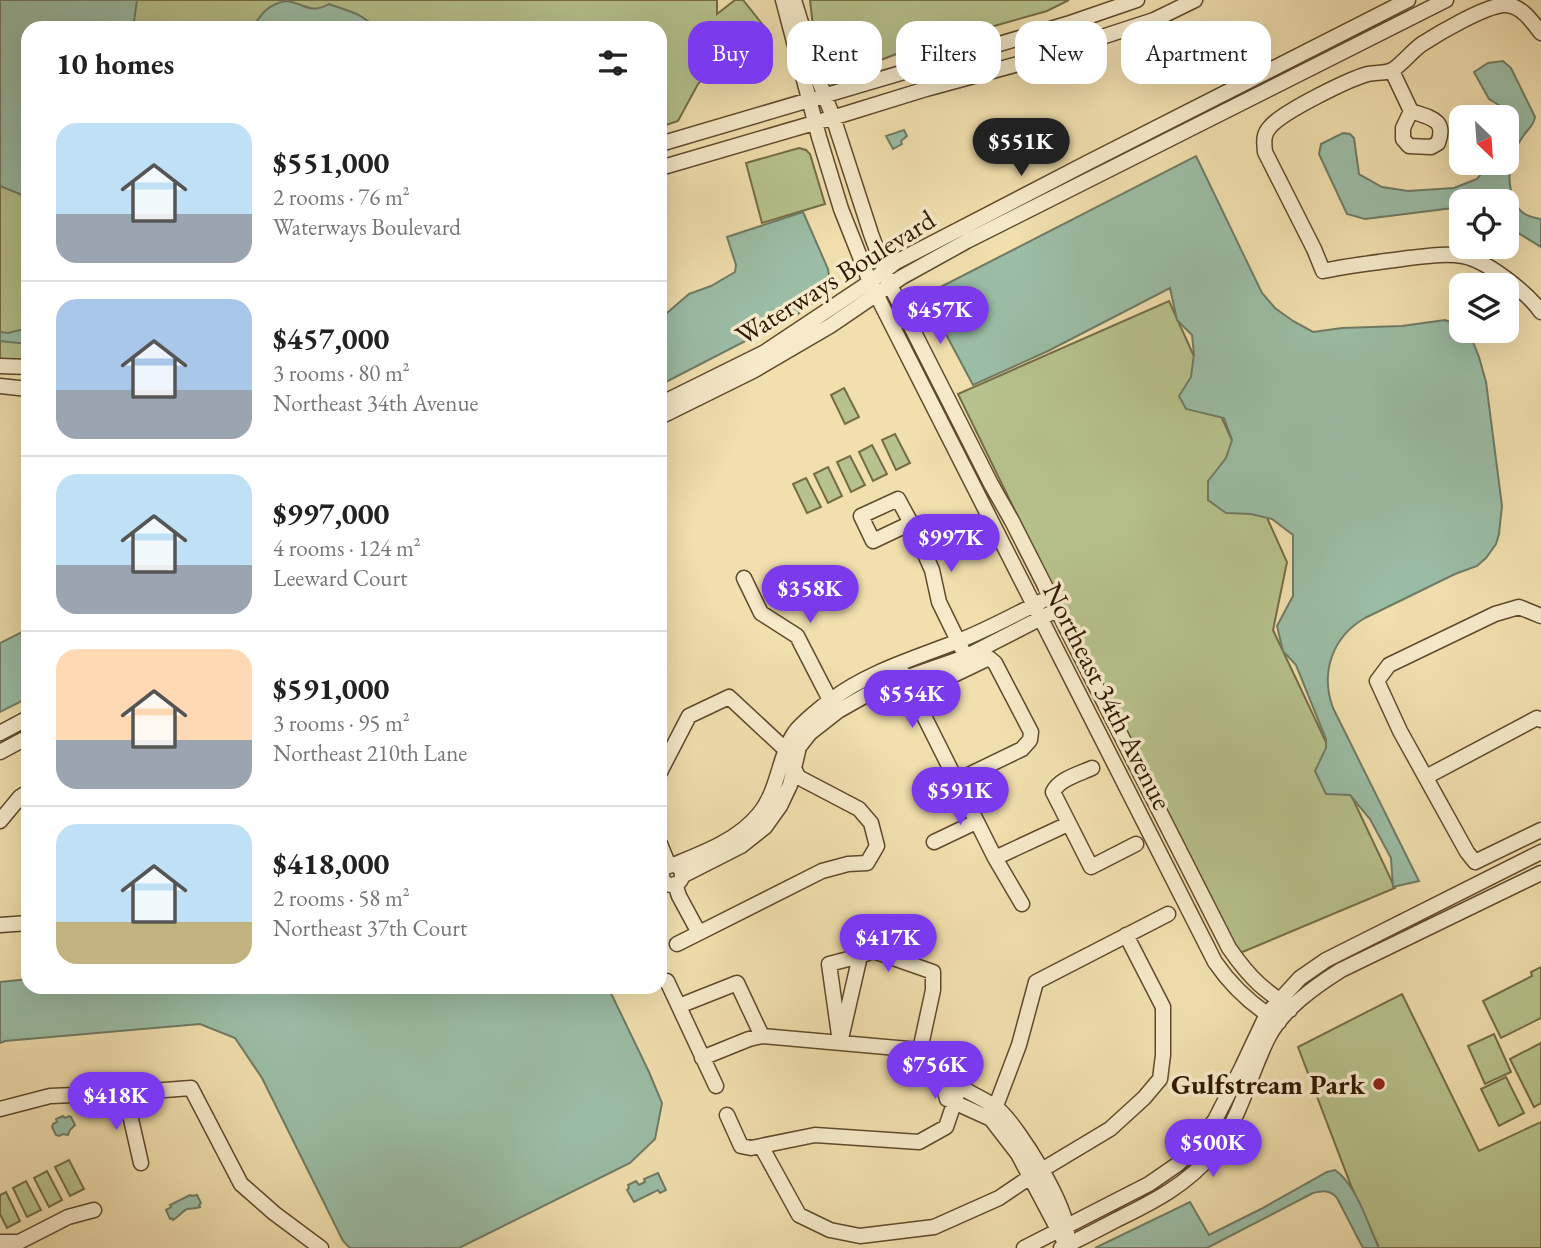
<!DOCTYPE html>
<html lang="en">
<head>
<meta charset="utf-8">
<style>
  :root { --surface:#fff; --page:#f2f2f2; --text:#222; --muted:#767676; --line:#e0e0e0; --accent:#7c3aed }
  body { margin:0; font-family:"EB Garamond",serif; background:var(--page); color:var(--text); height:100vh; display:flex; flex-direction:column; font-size:26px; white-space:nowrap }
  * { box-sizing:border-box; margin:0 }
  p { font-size:23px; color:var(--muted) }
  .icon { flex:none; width:38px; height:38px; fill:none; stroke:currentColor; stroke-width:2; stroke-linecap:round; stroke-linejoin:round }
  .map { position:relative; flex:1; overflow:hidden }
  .sheet { position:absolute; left:21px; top:21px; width:646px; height:973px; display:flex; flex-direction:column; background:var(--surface); border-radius:21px; box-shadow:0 7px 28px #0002 }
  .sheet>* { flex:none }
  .banner { position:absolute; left:688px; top:21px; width:665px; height:63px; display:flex; gap:14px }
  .needle { width:46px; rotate:155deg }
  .buttons { position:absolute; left:1449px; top:105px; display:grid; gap:14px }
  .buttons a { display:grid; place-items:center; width:70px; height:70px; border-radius:14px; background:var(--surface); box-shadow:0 7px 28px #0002; font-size:35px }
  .price { position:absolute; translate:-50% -60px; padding:0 16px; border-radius:24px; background:var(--accent); color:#fff; font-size:23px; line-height:46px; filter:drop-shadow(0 2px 4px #0008) }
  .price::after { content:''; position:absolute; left:50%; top:42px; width:21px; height:16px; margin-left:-10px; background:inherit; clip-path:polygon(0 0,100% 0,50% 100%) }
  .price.selected { background:#222; color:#fff }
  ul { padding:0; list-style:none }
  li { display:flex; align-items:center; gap:21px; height:175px; padding:0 35px }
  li+li { border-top:2px solid var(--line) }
  li span { display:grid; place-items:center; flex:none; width:196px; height:140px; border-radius:21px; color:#555 }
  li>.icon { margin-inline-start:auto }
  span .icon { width:84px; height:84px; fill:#fffc; stroke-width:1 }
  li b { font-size:30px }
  h2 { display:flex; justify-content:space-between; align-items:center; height:84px; padding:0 35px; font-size:30px }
  .pill { padding:0 24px; border-radius:21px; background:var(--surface); box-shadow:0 7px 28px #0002; font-size:24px; line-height:63px }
  .pill.selected { background:var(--accent); color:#fff }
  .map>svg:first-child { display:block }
  .green { fill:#b7c28c; stroke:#746d46; stroke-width:2 }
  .water { fill:#9bbda6; stroke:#707b64; stroke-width:2 }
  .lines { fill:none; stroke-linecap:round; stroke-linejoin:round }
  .minor-casing { stroke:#604a2c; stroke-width:17 }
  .minor { stroke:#f6eaca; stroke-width:14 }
  .poi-dot { fill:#8f2418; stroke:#f6eaca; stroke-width:2.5 }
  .labels { text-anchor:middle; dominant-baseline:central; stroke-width:7; stroke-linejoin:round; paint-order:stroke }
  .street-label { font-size:28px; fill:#301800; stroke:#f6eaca }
  .poi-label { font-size:28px; font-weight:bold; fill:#301800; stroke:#f6eaca; text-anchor:end }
</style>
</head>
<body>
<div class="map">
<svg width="1541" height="1248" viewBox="0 0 1541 1248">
  <rect width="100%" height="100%" fill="#f1dfae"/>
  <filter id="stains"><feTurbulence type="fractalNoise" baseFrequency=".00286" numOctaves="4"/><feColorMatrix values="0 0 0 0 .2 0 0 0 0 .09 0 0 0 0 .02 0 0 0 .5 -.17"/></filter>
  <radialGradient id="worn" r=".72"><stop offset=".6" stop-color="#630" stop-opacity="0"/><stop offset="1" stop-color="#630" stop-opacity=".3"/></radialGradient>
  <path class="green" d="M0 0H717V14L735 0H743L771 35 735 64 714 38 715 64 698 84 678 121 660 127V28H28V360H0Z
    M810 0H1069L1047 11 980 30 925 43 873 63H837L813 26Z
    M799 148 806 150 810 154 825 204 762 223 746 163Z
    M1169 301 1287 562 1273 630 1395 888 1240 953 1220 931 958 394Z
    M844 388 859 417 845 424 831 395Z
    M895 434 910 463 896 470 882 440Z
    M872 445 887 474 873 481 859 452Z
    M850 456 865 485 851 492 837 462Z
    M828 467 842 496 828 503 814 474Z
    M806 478 821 507 807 513 793 484Z
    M1541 967V1018L1501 1038 1483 1001 1532 976 1531 972Z
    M1402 994 1479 1151 1541 1122V1248H1379L1352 1188 1298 1047Z
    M1494 1034 1511 1072 1485 1084 1468 1046Z
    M1541 1043V1103L1534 1107 1510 1059Z
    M1506 1077 1524 1113 1499 1126 1481 1089Z
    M69 1160 84 1189 70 1196 55 1167Z
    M47 1171 62 1200 49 1207 34 1178Z
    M26 1181 41 1210 27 1217 13 1188Z
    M6 1192 20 1221 7 1228 0 1214V1195Z"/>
  <path class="water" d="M0 0H137L133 28H28V203L20 194 0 186Z
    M286 1C304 3 310 15 329 4 347 11 361 12 375 28H253C261 13 269 4 286 1Z
    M1503 61 1511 68 1535 117C1534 125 1529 128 1524 135 1520 140 1516 148 1513 154 1507 169 1508 200 1521 211 1526 216 1534 218 1541 219V247L1507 226V201H1461V207L1365 219 1347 214 1319 154 1321 144 1343 133 1350 134 1354 138 1359 174 1382 187 1408 191 1454 188 1477 179 1490 163H1507V117H1504L1502 107 1489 99 1474 72 1488 63Z
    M904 130 907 136 901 141 902 144 893 149 886 136Z
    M1196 156 1262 293 1275 308 1293 321 1313 332 1342 328 1402 326 1445 320 1461 326V331H1466L1471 337 1479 357 1486 382 1502 506 1499 534 1496 544 1486 558 1477 566 1455 574 1365 618C1332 637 1320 673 1333 708L1419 881 1393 887 1391 858 1370 819 1350 795 1326 794 1315 771 1326 748V739L1296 665 1283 651 1277 626 1293 596V535L1272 519 1251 514 1226 513 1208 500V481L1226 458 1232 440 1224 418 1186 409 1179 396 1191 377 1194 354 1192 335 1177 320 1170 288 1048 351 973 385 925 295Z
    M803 212 828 269 830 282 822 296 798 314 660 385V319L689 294 711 286 735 272 736 265 727 237Z
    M20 330 28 332V344L0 341V332L8 333Z
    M28 629V698L0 712V643Z
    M28 979V987H608L649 1072 662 1103 655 1139 630 1163 459 1248H350L343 1241 262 1078 235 1038 200 1024 5 1041 0 1043V982Z
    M63 1116 65 1118 69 1116 71 1117 75 1125 70 1130 68 1135 63 1134 59 1136 56 1135 52 1127 53 1124 57 1122 56 1119Z
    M1335 1170C1357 1185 1368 1225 1379 1248H1363L1337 1198C1330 1189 1322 1191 1313 1193L1207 1248H1095L1190 1202 1209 1235 1261 1209 1327 1172Z
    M658 1173 666 1190 660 1193 658 1190 634 1202 627 1190 629 1188 628 1185 636 1181 639 1185 645 1182 644 1179Z
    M190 1195 192 1196 197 1195 201 1203 199 1205 200 1207C195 1209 193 1208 187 1209 184 1210 178 1217 173 1220L172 1218 170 1219 166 1210 171 1207 170 1205Z"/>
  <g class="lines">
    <defs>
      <path id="minor" d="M783 0 819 137 841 209 870 282 1215 962C1232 987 1253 1006 1279 1022
        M794 0 819 81 833 117 871 234 890 285 991 484 1012 521 1229 948C1238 961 1247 973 1259 984 1269 993 1280 1000 1290 1010
        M1541 33C1532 21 1520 4 1504 5 1485 6 1439 33 1422 44 1412 51 1404 62 1394 69 1387 74 1377 72 1368 74 1349 79 1282 112 1270 127 1263 134 1264 142 1265 152L1314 249 1323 271C1351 265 1380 262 1409 258 1427 256 1445 253 1463 256 1486 260 1528 293 1541 312
        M1392 71 1411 111
        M1411 111C1430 118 1447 119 1438 143L1431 147 1409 146 1403 139V128Z
        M660 144 1067 24 1137 0
        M660 168 845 114 926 89 1022 63 1154 20 1195 0
        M0 366 28 367
        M0 386 28 389
        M660 404 765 352 870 282 896 262 1087 163 1408 0
        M660 417 753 371 830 326 902 277 967 241 1446 0
        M898 499 911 523 873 541 861 516Z
        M911 523 932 570 939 602 962 649
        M744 578 761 613 797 636 830 700
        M1541 616 1519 607 1495 614 1389 665 1377 681 1400 731 1467 852 1475 862 1541 830
        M902 672 995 858 1022 904
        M914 694 989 658 995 663 1031 732 1030 740 1022 749 956 781
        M0 733 28 718
        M0 752 28 737
        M1092 768C1079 774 1059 779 1053 792L1091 867 1136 844
        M660 772 689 716 729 697 787 751 798 777 859 809 871 823 877 846 867 863 848 864 822 871 699 933 679 896 675 884
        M1426 777 1537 718 1541 720
        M0 821 20 797 28 792
        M934 842 976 822
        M660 844 669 866
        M995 858 1068 824
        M673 865C703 853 738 840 759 814 779 790 778 757 795 732 801 724 822 706 831 700 868 672 913 659 956 642 985 631 1014 615 1042 601
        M662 875a10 10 0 1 1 20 0a10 10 0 1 1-20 0Z
        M682 876 741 846 765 827 780 806 790 785 799 747 810 733 838 711 882 686 965 657 1049 614
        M0 925 28 923
        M677 944 699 933
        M667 981 716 1086
        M679 1006 737 983 762 1036
        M839 1035 829 964 860 956
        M840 1043 860 956 873 951 933 972V990L920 1050
        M702 1058 749 1039 762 1036 920 1050C952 1057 938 1071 957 1084 969 1094 986 1099 998 1109 1019 1127 1069 1208 1067 1235
        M937 1068 941 1075 947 1099 991 1119 1018 1154 1063 1239
        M960 1086 946 1127 919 1142 815 1135 761 1146 799 1215 830 1230 860 1236 934 1227 999 1198 1030 1177 1110 1129 1144 1098 1160 1079 1163 1055V1007L1126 935
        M125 1093 141 1163
        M0 1109 50 1096 125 1093 191 1088 241 1184 274 1213 321 1248
        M727 1115 741 1146 751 1148 761 1146
        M991 1119 1019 1045 1036 982 1168 914
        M0 1242H19L68 1217 94 1210
        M1024 1248 1149 1184 1178 1164 1193 1150 1215 1120 1242 1067 1267 1014 1300 978 1326 960 1541 852
        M1061 1248C1080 1239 1099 1229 1118 1219 1153 1202 1188 1184 1213 1153 1240 1120 1249 1076 1268 1038 1283 1009 1314 987 1341 970L1541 873"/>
    </defs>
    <use href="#minor" class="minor-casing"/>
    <use href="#minor" class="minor"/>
  </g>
  <circle class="poi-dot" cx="1379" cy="1084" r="7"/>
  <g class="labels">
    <g class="street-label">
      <text transform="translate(835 277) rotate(-32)">Waterways Boulevard</text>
      <text transform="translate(1108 696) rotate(63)">Northeast 34th Avenue</text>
    </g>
    <g class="poi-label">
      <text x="1365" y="1084">Gulfstream Park</text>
    </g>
  </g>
  <rect width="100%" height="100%" filter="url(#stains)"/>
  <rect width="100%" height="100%" fill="url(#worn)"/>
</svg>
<div class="buttons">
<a><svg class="needle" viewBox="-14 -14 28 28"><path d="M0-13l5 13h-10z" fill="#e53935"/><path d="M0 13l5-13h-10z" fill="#767676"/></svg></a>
<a><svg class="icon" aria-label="locate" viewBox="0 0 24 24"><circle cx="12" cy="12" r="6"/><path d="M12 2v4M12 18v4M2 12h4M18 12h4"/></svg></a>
<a><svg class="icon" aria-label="layers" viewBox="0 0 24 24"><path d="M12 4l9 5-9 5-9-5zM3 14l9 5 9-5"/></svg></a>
</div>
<b class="price selected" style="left:1021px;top:178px">$551K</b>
<b class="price" style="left:940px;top:346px">$457K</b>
<b class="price" style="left:951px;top:574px">$997K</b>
<b class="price" style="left:810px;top:625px">$358K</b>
<b class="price" style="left:912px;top:730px">$554K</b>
<b class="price" style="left:960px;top:827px">$591K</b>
<b class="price" style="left:888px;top:974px">$417K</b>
<b class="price" style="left:935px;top:1101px">$756K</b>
<b class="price" style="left:116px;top:1132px">$418K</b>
<b class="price" style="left:1213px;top:1179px">$500K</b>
<div class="banner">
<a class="pill selected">Buy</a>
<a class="pill">Rent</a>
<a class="pill">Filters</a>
<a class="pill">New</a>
<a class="pill">Apartment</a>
</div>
<section class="sheet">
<h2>10 homes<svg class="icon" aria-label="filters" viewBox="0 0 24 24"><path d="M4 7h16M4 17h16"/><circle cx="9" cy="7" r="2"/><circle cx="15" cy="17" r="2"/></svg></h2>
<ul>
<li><span style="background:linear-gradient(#bfe0f5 65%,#9aa5b1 0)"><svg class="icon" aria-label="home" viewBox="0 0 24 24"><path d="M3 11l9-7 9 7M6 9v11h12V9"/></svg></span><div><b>$551,000</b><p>2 rooms · 76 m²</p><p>Waterways Boulevard</p></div></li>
<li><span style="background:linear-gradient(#a9c7e8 65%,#9aa5b1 0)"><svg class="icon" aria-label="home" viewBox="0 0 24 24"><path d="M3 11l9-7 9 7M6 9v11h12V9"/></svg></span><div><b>$457,000</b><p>3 rooms · 80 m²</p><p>Northeast 34th Avenue</p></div></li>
<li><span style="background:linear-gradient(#bfe0f5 65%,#9aa5b1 0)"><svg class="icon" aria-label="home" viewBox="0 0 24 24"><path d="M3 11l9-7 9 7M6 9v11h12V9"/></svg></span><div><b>$997,000</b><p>4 rooms · 124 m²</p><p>Leeward Court</p></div></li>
<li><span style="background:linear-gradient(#ffd9b3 65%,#9aa5b1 0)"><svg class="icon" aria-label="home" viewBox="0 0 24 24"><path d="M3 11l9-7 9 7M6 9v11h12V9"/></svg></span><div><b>$591,000</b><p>3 rooms · 95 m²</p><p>Northeast 210th Lane</p></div></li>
<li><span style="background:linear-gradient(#bfe0f5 70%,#c2b280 0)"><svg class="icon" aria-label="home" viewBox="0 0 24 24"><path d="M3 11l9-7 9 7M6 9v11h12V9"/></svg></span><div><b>$418,000</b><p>2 rooms · 58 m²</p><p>Northeast 37th Court</p></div></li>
</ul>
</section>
</div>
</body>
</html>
